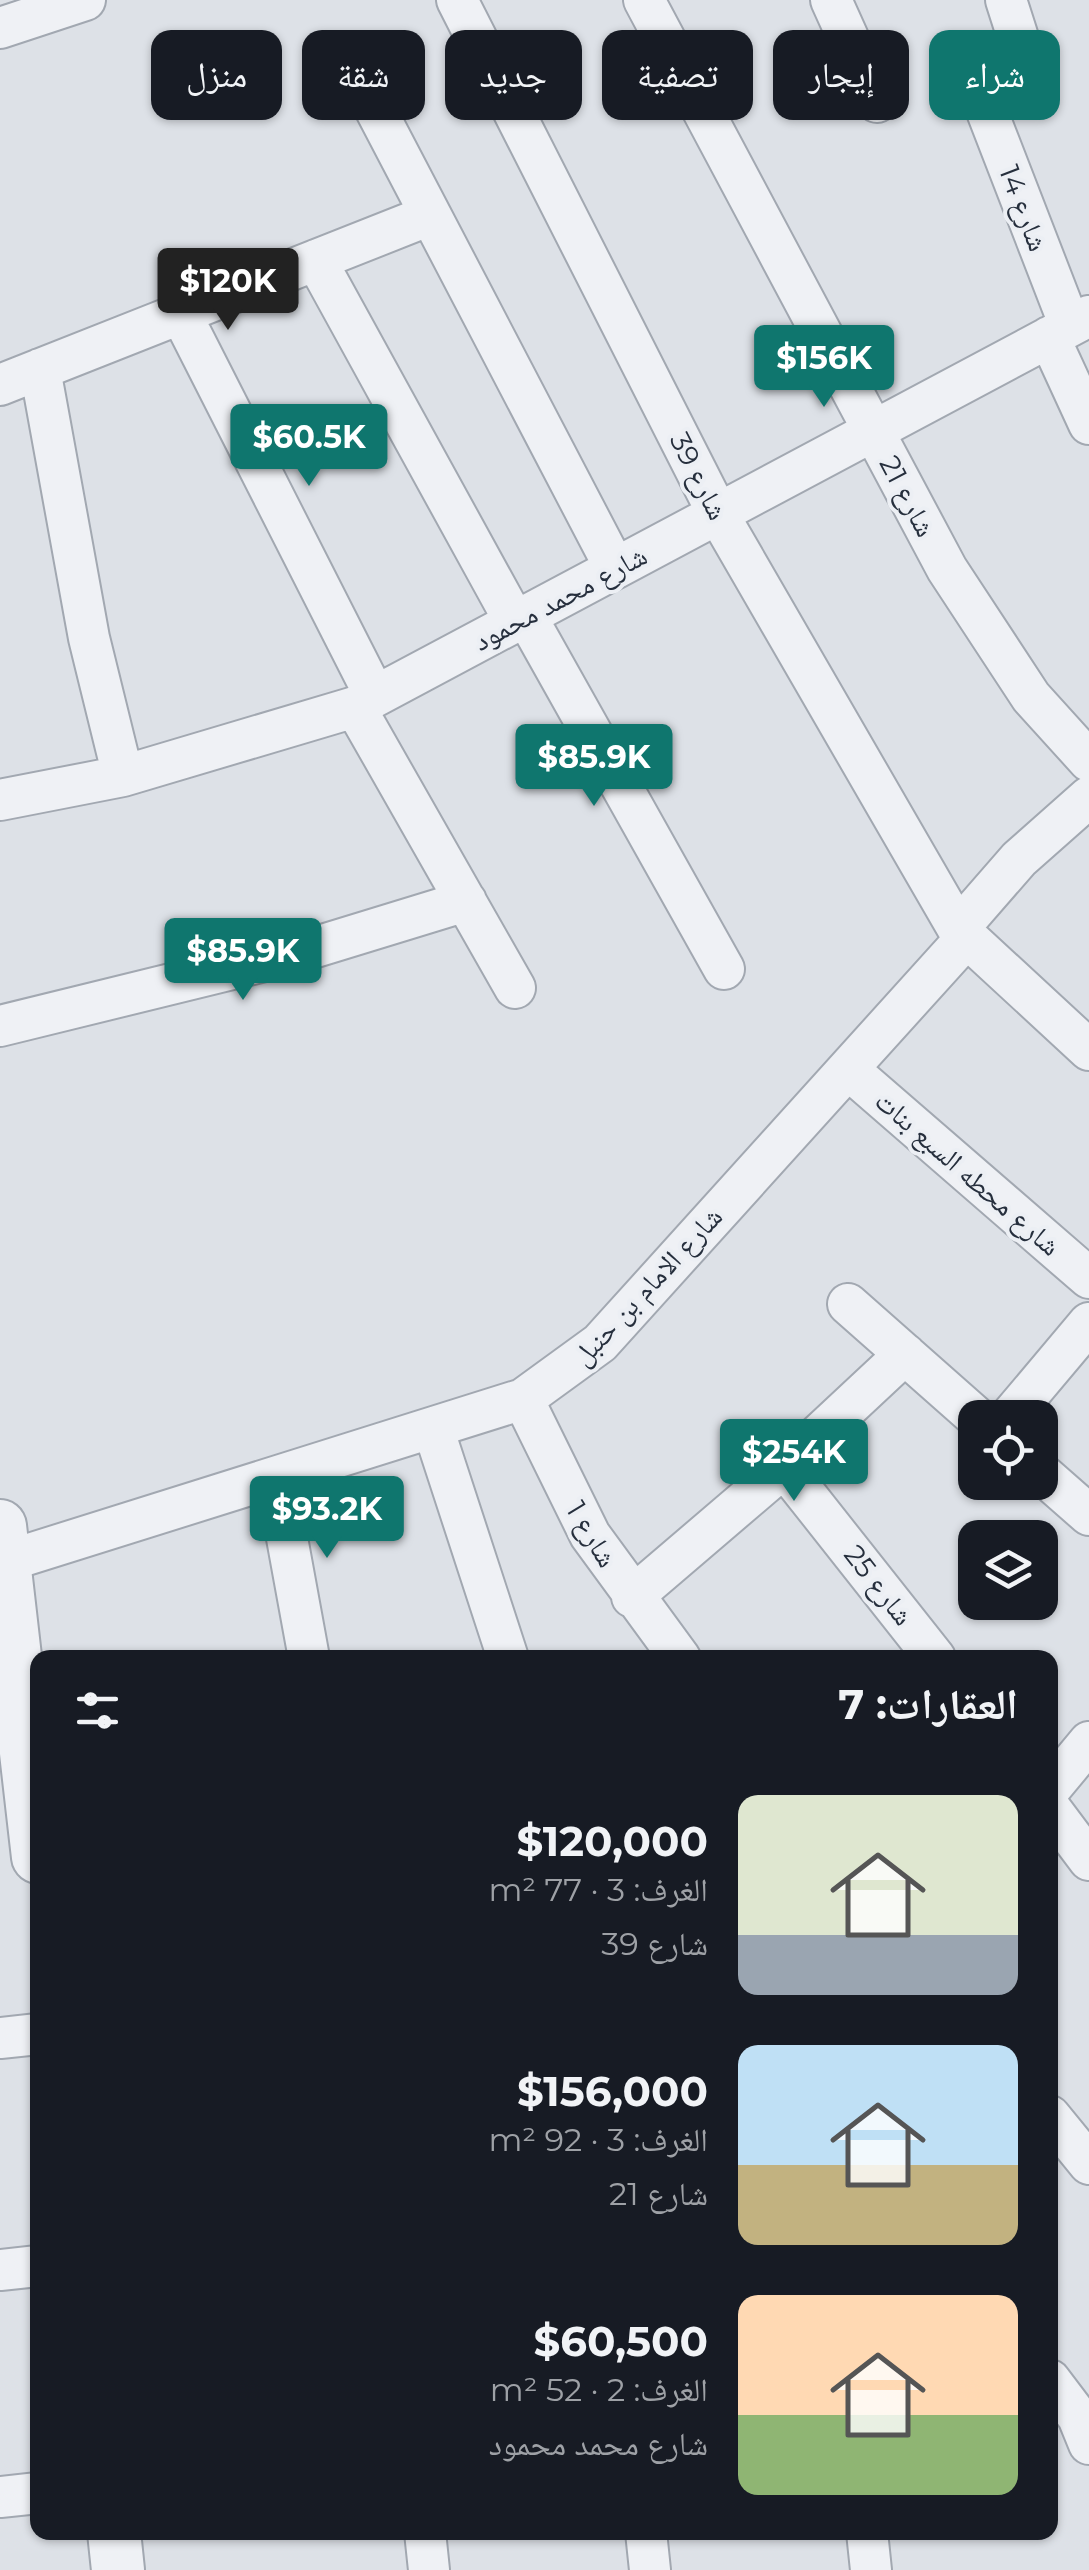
<!DOCTYPE html>
<html lang="ar">
<head>
<meta charset="utf-8">
<style>
  :root { --surface:#171b24; --page:#242831; --text:#f1f3f6; --muted:#9ea1a6; --accent:#0f766e }
  body { margin:0; font-family:Montserrat,"Noto Naskh Arabic",sans-serif; background:var(--page); color:var(--text); direction:rtl; height:100vh; display:flex; flex-direction:column; font-size:38px; white-space:nowrap }
  * { box-sizing:border-box; margin:0 }
  p { font-size:32px; color:var(--muted) }
  .icon { flex:none; width:55px; height:55px; fill:none; stroke:currentColor; stroke-width:2; stroke-linecap:round; stroke-linejoin:round }
  .map { position:relative; flex:1; overflow:hidden; direction:ltr }
  .details { position:absolute; left:30px; top:1650px; width:1028px; height:890px; display:flex; flex-direction:column; background:var(--surface); border-radius:20px; box-shadow:0 2px 8px #0004; direction:rtl }
  .details>* { flex:none }
  .guide { position:absolute; left:30px; top:30px; width:1030px; height:90px; direction:rtl; display:flex; gap:20px }
  .tools { position:absolute; left:958px; top:1400px; display:grid; gap:20px }
  .tools a { display:grid; place-items:center; width:100px; height:100px; border-radius:20px; background:var(--surface); box-shadow:0 2px 8px #0004; font-size:50px }
  .price { position:absolute; translate:-50% -85px; padding:0 22px; border-radius:10px; background:var(--accent); color:#fff; font-size:32px; line-height:65px; filter:drop-shadow(0 2px 5px #0008) }
  .price::after { content:''; position:absolute; left:50%; top:60px; width:30px; height:22px; margin-left:-15px; background:inherit; clip-path:polygon(0 0,100% 0,50% 100%) }
  .price.on { background:#222; color:#fff }
  ul { padding:0; list-style:none }
  li { display:flex; align-items:center; gap:30px; height:250px; padding:0 40px }
  li span { display:grid; place-items:center; flex:none; width:280px; height:200px; border-radius:20px; color:#555 }
  li>.icon { margin-inline-start:auto }
  span .icon { width:120px; height:120px; fill:#fffc; stroke-width:1 }
  li b { font-size:42px }
  h2 { display:flex; justify-content:space-between; align-items:center; height:120px; padding:0 40px; font-size:42px }
  .pill { padding:0 35px; border-radius:20px; background:var(--surface); box-shadow:0 2px 8px #0004; font-size:35px; line-height:90px }
  .pill.on { background:var(--accent); color:#fff }
  .map>svg:first-child { display:block }
  .lines { fill:none; stroke-linecap:round; stroke-linejoin:round }
  .minor-casing { stroke:#a2a8b1; stroke-width:44 }
  .tertiary-casing { stroke:#a2a8b1; stroke-width:56 }
  .minor { stroke:#eff1f5; stroke-width:40 }
  .tertiary { stroke:#eff1f5; stroke-width:52 }
  .labels { text-anchor:middle; dominant-baseline:central; stroke-width:8; stroke-linejoin:round; paint-order:stroke }
  .street-label { font-size:28px; fill:#262f3d; stroke:#eceff4 }
</style>
</head>
<body>
<div class="map">
<svg width="1089" height="2570" viewBox="0 0 1089 2570">
  <rect width="100%" height="100%" fill="#dde1e7"/>
  <g class="lines">
    <defs>
      <path id="minor" d="M457 0 718 514 958 929 1089 1050
        M644 0 947 569 1031 697 1089 761
        M831 0 877 102
        M1006 0 1029 72 1026 78 989 93 986 109 1070 326
        M0 28 85 0
        M358 76 615 568
        M316 260 515 622
        M181 314 375 696
        M1049 337 1089 424
        M40 369 89 638 123 776
        M0 385 430 215
        M526 616 724 969
        M355 707 515 988
        M0 800 123 776 355 707 1089 316
        M958 929 1019 859 1089 797
        M0 1026 293 954 466 901
        M848 1069 1089 1278
        M848 1304 977 1418
        M523 1399 590 1535 680 1658
        M1009 1418 1089 1323
        M433 1428 508 1658
        M784 1467 935 1658
        M1040 1472 1089 1515
        M276 1478 309 1658
        M4 1562 523 1399 600 1343 967 937
        M632 1597 784 1467 905 1354
        M1050 1789 1089 1742
        M1050 1808 1089 1860
        M0 2038 38 2034
        M1050 2116 1089 2164
        M0 2270 38 2266
        M1050 2380 1078 2417 1089 2444
        M0 2497 38 2493
        M425 2532 429 2570
        M646 2532 650 2570
        M867 2532 871 2570"/>
      <path id="tertiary" d="M0 1526 38 1857
        M114 2532 118 2570"/>
    </defs>
    <use href="#minor" class="minor-casing"/>
    <use href="#tertiary" class="tertiary-casing"/>
    <use href="#minor" class="minor"/>
    <use href="#tertiary" class="tertiary"/>
  </g>
  <g class="labels">
    <g class="street-label">
      <text transform="translate(1024 208) rotate(69)">شارع 14</text>
      <text transform="translate(699 476) rotate(63)">شارع 39</text>
      <text transform="translate(908 496) rotate(62)">شارع 21</text>
      <text transform="translate(560 598) rotate(-28)">شارع محمد محمود</text>
      <text transform="translate(968 1173) rotate(41)">شارع محطه السبع بنات</text>
      <text transform="translate(647 1286) rotate(-47)">شارع الامام بن حنبل</text>
      <text transform="translate(592 1534) rotate(59)">شارع 1</text>
      <text transform="translate(879 1585) rotate(52)">شارع 25</text>
    </g>
  </g>
</svg>
<div class="tools">
<a><svg class="icon" aria-label="locate" viewBox="0 0 24 24"><circle cx="12" cy="12" r="6"/><path d="M12 2v4M12 18v4M2 12h4M18 12h4"/></svg></a>
<a><svg class="icon" aria-label="layers" viewBox="0 0 24 24"><path d="M12 4l9 5-9 5-9-5zM3 14l9 5 9-5"/></svg></a>
</div>
<b class="price on" style="left:228px;top:333px">$120K</b>
<b class="price" style="left:824px;top:410px">$156K</b>
<b class="price" style="left:309px;top:489px">$60.5K</b>
<b class="price" style="left:594px;top:809px">$85.9K</b>
<b class="price" style="left:243px;top:1003px">$85.9K</b>
<b class="price" style="left:794px;top:1504px">$254K</b>
<b class="price" style="left:327px;top:1561px">$93.2K</b>
<div class="guide">
<a class="pill on">شراء</a>
<a class="pill">إيجار</a>
<a class="pill">تصفية</a>
<a class="pill">جديد</a>
<a class="pill">شقة</a>
<a class="pill">منزل</a>
</div>
<section class="details">
<h2>العقارات: 7<svg class="icon" aria-label="filters" viewBox="0 0 24 24"><path d="M4 7h16M4 17h16"/><circle cx="9" cy="7" r="2"/><circle cx="15" cy="17" r="2"/></svg></h2>
<ul>
<li><span style="background:linear-gradient(#dfe7d0 70%,#9aa5b1 0)"><svg class="icon" aria-label="home" viewBox="0 0 24 24"><path d="M3 11l9-7 9 7M6 9v11h12V9"/></svg></span><div><b>$120,000</b><p>الغرف: 3 · 77 m²</p><p>شارع 39</p></div></li>
<li><span style="background:linear-gradient(#bfe0f5 60%,#c2b280 0)"><svg class="icon" aria-label="home" viewBox="0 0 24 24"><path d="M3 11l9-7 9 7M6 9v11h12V9"/></svg></span><div><b>$156,000</b><p>الغرف: 3 · 92 m²</p><p>شارع 21</p></div></li>
<li><span style="background:linear-gradient(#ffd9b3 60%,#8fb573 0)"><svg class="icon" aria-label="home" viewBox="0 0 24 24"><path d="M3 11l9-7 9 7M6 9v11h12V9"/></svg></span><div><b>$60,500</b><p>الغرف: 2 · 52 m²</p><p>شارع محمد محمود</p></div></li>
</ul>
</section>
</div>
</body>
</html>
